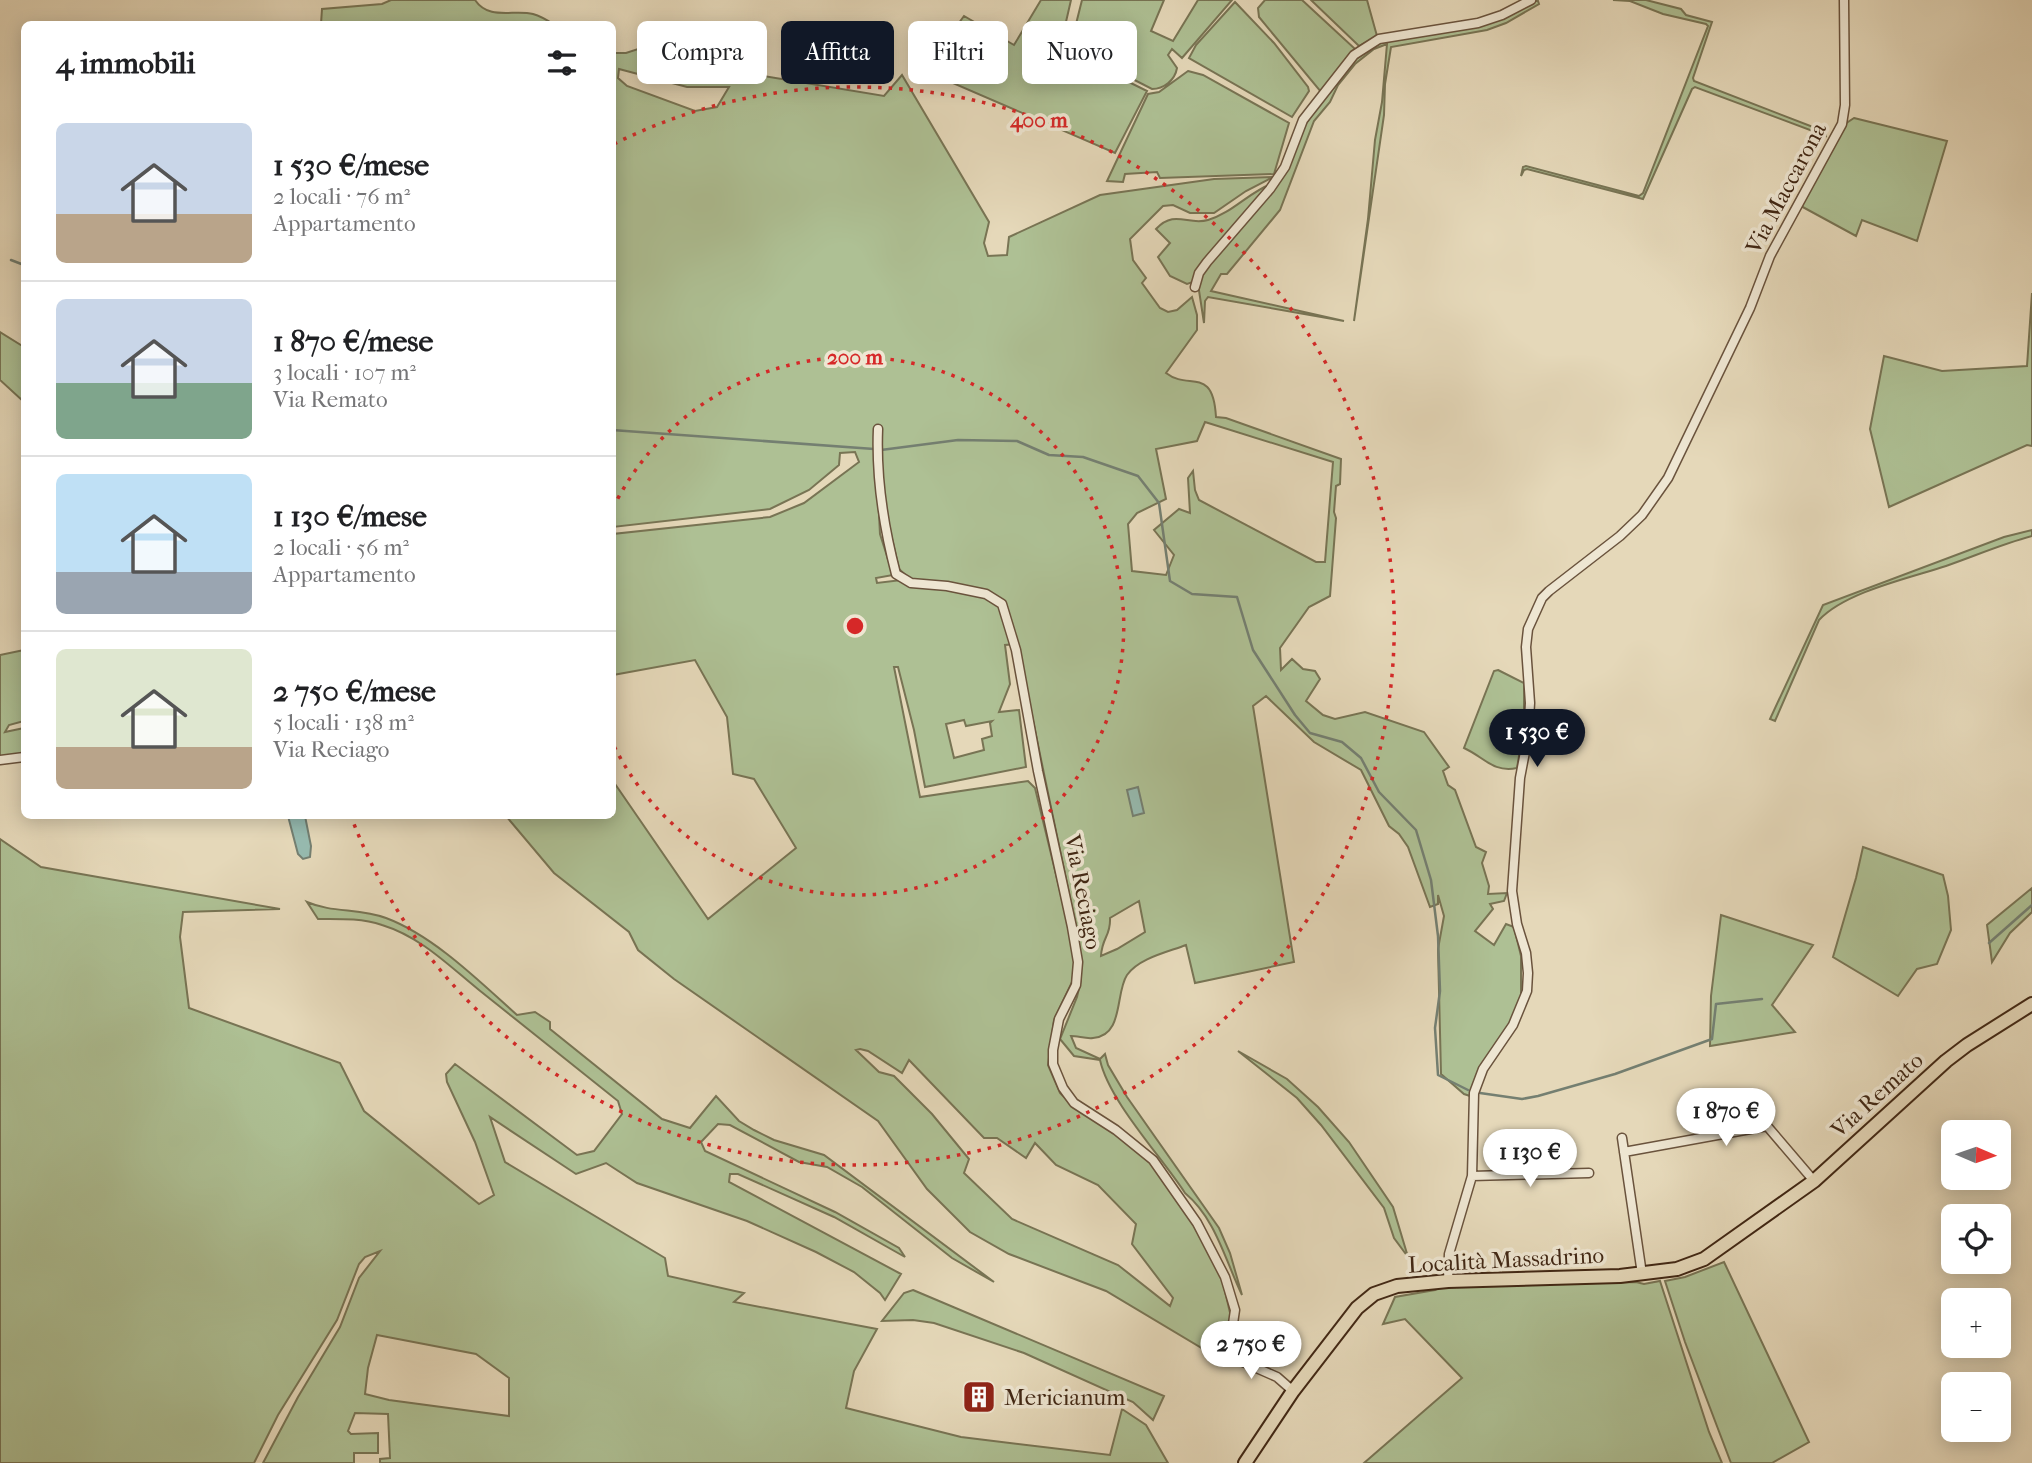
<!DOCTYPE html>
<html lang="it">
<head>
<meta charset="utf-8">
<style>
  :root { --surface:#fff; --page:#f2f2f2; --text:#202124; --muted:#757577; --line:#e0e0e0; --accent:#111827 }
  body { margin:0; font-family:"IM FELL French Canon",serif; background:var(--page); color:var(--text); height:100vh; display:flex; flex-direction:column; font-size:26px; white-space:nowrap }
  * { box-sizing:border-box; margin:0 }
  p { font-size:23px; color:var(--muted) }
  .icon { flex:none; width:38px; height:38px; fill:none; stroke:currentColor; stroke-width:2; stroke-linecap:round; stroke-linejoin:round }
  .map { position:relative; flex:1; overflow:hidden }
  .details { position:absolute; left:21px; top:21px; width:595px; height:798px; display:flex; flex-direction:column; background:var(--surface); border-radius:10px; box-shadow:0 4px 18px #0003 }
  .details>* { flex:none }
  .guide { position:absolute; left:637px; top:21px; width:665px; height:63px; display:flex; gap:14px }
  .needle { width:46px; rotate:92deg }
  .buttons { position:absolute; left:1941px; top:1120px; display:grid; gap:14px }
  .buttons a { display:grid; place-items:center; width:70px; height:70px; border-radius:10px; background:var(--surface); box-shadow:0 4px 18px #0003; font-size:35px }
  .price { position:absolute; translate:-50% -60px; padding:0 16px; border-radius:24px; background:#fff; color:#222; font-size:23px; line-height:46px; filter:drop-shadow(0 2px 4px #0008) }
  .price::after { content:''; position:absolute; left:50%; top:42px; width:21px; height:16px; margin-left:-10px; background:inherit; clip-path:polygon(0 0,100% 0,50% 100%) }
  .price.on { background:var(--accent); color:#fff }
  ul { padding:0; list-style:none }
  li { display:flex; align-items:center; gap:21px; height:175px; padding:0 35px }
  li+li { border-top:2px solid var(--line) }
  li span { display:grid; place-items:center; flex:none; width:196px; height:140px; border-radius:10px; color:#555 }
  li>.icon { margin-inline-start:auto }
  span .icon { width:84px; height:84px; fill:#fffc; stroke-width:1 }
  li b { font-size:30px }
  h2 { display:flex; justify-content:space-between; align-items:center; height:84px; padding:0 35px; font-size:30px }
  .tag { padding:0 24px; border-radius:10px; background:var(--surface); box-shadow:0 4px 18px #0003; font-size:24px; line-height:63px }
  .tag.on { background:var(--accent); color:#fff }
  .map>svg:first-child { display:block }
  .green { fill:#aec094; stroke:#787454; stroke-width:2; fill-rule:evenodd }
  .water { fill:#96baaf; stroke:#747f71; stroke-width:2 }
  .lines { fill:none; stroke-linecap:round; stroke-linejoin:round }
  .stream { stroke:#747f71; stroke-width:2.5 }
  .minor-casing { stroke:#6a533d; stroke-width:11 }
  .primary-casing { stroke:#412714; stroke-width:16 }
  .minor { stroke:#eee6d2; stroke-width:8 }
  .primary { stroke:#e5d8b9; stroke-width:12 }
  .ring { fill:none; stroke:#d62828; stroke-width:3.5; stroke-dasharray:3.5 7 }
  .labels { text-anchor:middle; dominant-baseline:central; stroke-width:7; stroke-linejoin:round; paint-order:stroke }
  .street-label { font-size:23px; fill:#412714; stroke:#eee6d2 }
  .poi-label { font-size:23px; fill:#412714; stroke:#eee6d2; text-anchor:start }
  .centre { fill:#d62828; stroke:#eee6d2; stroke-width:3.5 }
  .ring-label { font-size:21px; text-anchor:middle; font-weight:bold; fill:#d62828; stroke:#eee6d2; stroke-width:7; stroke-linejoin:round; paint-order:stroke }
</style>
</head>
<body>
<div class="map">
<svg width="2032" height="1463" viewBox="0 0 2032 1463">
  <rect width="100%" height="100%" fill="#e5d8b9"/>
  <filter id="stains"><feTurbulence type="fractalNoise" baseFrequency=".00286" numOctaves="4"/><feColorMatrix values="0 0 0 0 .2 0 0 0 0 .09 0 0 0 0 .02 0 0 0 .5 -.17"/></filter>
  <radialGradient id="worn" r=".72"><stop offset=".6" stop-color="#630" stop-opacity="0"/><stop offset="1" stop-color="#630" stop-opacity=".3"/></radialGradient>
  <path class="green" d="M391 0H475C489 21 514 9 533 14 540 16 547 20 553 24H321L322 9 382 4Z
    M1041 0H1071L1060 48 1147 91 1115 153 918 68 942 46 964 16 1014 45Z
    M1082 0H1164L1151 31 1173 41 1198 0H1232L1182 58 1172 49 1168 55 1177 68C1175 80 1164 89 1152 89L1074 49 1073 36Z
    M1265 0H1302L1354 48 1355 51 1321 92 1259 17 1258 8Z
    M1311 0H1367L1377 36 1359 46Z
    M1613 0H1646L1681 9 1686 15 1712 22 1693 78 1694 81 1826 132V136L1695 87 1692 89 1643 199 1527 169 1524 170 1521 176 1523 167 1526 166 1639 196 1643 193 1708 26 1706 24 1663 14 1630 1Z
    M1534 1H1538L1539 4 1506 23 1487 30 1391 47 1385 84 1384 115 1354 321 1368 219 1375 140 1382 102 1387 44 1374 49 1355 64 1338 85 1330 102 1314 121 1280 210 1227 274H1221L1211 291 1344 321 1208 297 1205 301 1204 323 1198 284 1203 270 1274 188 1305 125 1326 93 1354 60 1380 43 1467 28Z
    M1235 2 1274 43 1308 87 1309 91 1292 117 1189 58 1196 45Z
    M641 48 666 65 691 64 884 96 902 75 989 222 984 243 988 256 1007 255 1009 237 1100 195 1214 179 1273 177 1246 191 1214 213H1190L1173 205 1163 206 1130 239 1133 260 1146 278 1142 283 1160 308 1168 312 1177 310 1192 297 1197 315V330L1166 373C1189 391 1213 365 1216 417L1226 418 1341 459 1340 484 1336 486 1334 512 1336 518 1330 596 1309 607 1280 648 1281 670 1292 659 1303 669 1315 671 1320 679 1306 701 1323 715 1335 719 1365 712 1424 732 1449 767 1443 771 1448 785 1455 790 1476 847 1486 852 1482 863 1489 886 1488 894 1507 893 1504 901 1490 904 1493 909 1475 931 1494 945 1506 924 1514 927 1521 956V1000L1473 1097 1464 1094 1441 1074 1438 949 1444 916 1438 895V904L1430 907 1408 847 1399 834 1389 826 1361 770 1314 742 1266 696 1253 706 1294 962 1195 983 1186 945C1168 952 1139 958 1127 975 1115 993 1124 1036 1093 1038 1086 1039 1078 1036 1071 1036L1076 1048 1100 1059 1105 1054 1108 1065 1127 1097 1219 1228 1230 1253 1242 1295C1225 1260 1216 1219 1185 1193 1161 1156 1109 1101 1100 1060L1074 1056 1060 1039 1077 997 1081 980 1077 932 1017 644 1005 645 1010 684 999 712 1019 710 1026 767 925 787 914 730 898 667H894L920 797 1028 781 1035 788 1069 928 1075 962 1072 982 1054 1020 1048 1065 1060 1093 1072 1105 1116 1132 1153 1164 1194 1224 1221 1274 1231 1317 1229 1350 1231 1357 1215 1356 1106 1291 1009 1254 970 1232 927 1189 878 1121 674 979 638 950 629 932 554 873 506 816H612L613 781 708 919 796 848 754 779 733 774 727 717 695 660 613 675V534L770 517 804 503 859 462 855 452 840 453 839 465 809 490 770 509 613 527V53H626ZM619 69 687 87H729L717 107 695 111 627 86 618 78ZM1205 422 1333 462 1325 562H1316L1199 500 1195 490 1193 471 1188 478 1190 513 1179 509 1154 530 1174 555 1166 575 1132 571 1128 524 1137 513 1166 499 1156 449 1197 441ZM877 474 899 569 910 579 877 583 876 578 893 575 880 534ZM964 720 966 726 992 721 990 723 992 736 982 739 984 750 954 758 946 724ZM1139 901 1145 932 1117 949 1101 956C1102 937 1111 936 1110 918ZM860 1049 868 1051 902 1073 909 1060 984 1138H997L1026 1158 1035 1143 1056 1165 1098 1185 1136 1224 1132 1244 1173 1298 1170 1306 1118 1265 1012 1219 964 1173 969 1159 932 1114 894 1076 879 1072 856 1050Z
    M1188 71 1203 75 1289 123 1274 174 1160 178 1157 172 1125 174 1123 182 1107 181 1148 94 1159 92Z
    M1854 118 1947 141 1917 241 1862 220 1856 236 1799 205 1842 126Z
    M1271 184 1193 282 1187 284 1170 276 1158 257 1170 243 1156 229C1175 209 1188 226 1208 220 1232 213 1248 193 1271 184Z
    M2032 293V446L2027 445 1889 507 1870 429 1884 356 1942 371 2027 366Z
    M0 332 24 347V402L0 380Z
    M2032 530V536C2002 544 1975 556 1946 566 1909 578 1845 592 1819 620L1775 721 1770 719 1823 605 2004 537Z
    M24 650V721L9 725 5 732 24 728V754L0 758V655Z
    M1498 670 1524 683V726L1517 768C1493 773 1484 757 1464 748L1494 671Z
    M0 839 41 867 280 909 183 912 180 937 189 1008 340 1063 364 1111 479 1204 494 1195 475 1142 447 1082 446 1074 455 1064 577 1155 594 1151 622 1114 618 1101C572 1064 525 1027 479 990 448 965 421 937 382 925 361 918 339 919 318 919L307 902C332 913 360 908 386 918 434 936 479 981 517 1015L535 1012 550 1022V1029L662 1119 690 1128 716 1096 739 1121 754 1130 774 1140 824 1155 994 1282 952 1258 862 1187 827 1167 799 1162 730 1125 718 1124 701 1142 705 1151 835 1212 899 1248 905 1257 834 1217 738 1174H730L729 1182 901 1274 885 1300 880 1293 854 1272 816 1252 747 1221 637 1183 606 1163 576 1174 490 1117 505 1162 665 1258 668 1276 744 1293 734 1302 877 1329 854 1371 846 1408 961 1437 1110 1455 1122 1409 1146 1425 1168 1463H380V1459L390 1458 388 1414 355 1413 348 1431 351 1434 378 1433V1453H354V1463H263L298 1397 340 1327 359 1278 380 1251 365 1257 359 1264 337 1320 278 1415 254 1463H0ZM377 1335 476 1354 509 1378V1416L389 1400 365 1394 368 1368Z
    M1863 847 1943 875 1948 896 1951 930 1937 964 1917 969 1898 996 1833 957 1856 878Z
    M2032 888V912L2010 933 1992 962 1987 925Z
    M1721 915 1813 945 1772 1005 1795 1032 1710 1046 1711 996Z
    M1238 1051 1287 1079 1318 1107 1349 1142 1393 1207 1408 1257 1394 1238 1384 1208 1321 1125 1297 1098Z
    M1724 1262 1809 1442 1772 1463H1731L1685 1342 1665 1281 1685 1277Z
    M1660 1281 1709 1432 1722 1463H1364L1462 1378 1405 1319 1383 1324 1395 1297 1435 1290 1446 1285 1636 1282 1644 1284Z
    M913 1290 1164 1396 1153 1420 1133 1402 1024 1353 934 1323 913 1320 882 1321 904 1293Z"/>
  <path class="water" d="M1138 787 1144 813 1133 816 1127 790Z
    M288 816H305L311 846 310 857 303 859 298 854Z"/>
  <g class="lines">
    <path class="stream" d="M11 260 24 265
      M612 430 874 449
      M881 450 958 440 1017 441 1049 455 1083 457 1138 476 1159 503 1170 581 1192 594 1237 597 1253 650 1295 715 1310 733 1342 742 1361 758 1379 792 1416 830 1431 880 1438 936 1440 991 1435 1028 1438 1075 1468 1090
      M1989 943 2032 905
      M1480 1093 1522 1099 1538 1096 1615 1074 1712 1039 1716 1004 1762 999"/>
    <defs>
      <path id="minor" d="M1195 287 1199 273 1207 262 1270 189 1285 167 1303 120 1354 55 1379 39 1478 23 1502 15 1531 0
        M878 429C876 477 884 528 896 574L911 583 947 586 986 594 1002 604 1016 650 1038 771 1072 927 1078 962 1076 985 1059 1019 1053 1050V1064L1063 1088 1074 1103 1116 1130 1153 1160 1197 1223 1225 1277 1235 1310 1231 1337 1233 1351 1243 1362 1277 1377 1293 1391
        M0 760 24 757
        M1622 1138 1642 1274
        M1624 1152 1767 1126 1814 1181
        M1472 1176 1589 1173
        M1448 1281 1449 1254 1472 1176 1474 1093 1483 1069 1513 1025 1527 991 1528 973 1526 953 1517 924 1512 891 1520 778 1528 736 1530 703 1526 647 1528 629 1542 598 1549 591 1620 536 1642 515 1668 478 1750 308 1770 256 1842 124 1845 105 1844 0"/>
      <path id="primary" d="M1245 1463 1293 1391 1357 1308 1374 1294 1397 1286 1448 1281 1620 1276 1677 1269 1704 1259 1814 1181 1946 1061 1967 1045 2032 1004"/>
    </defs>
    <use href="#minor" class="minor-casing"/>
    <use href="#primary" class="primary-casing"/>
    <use href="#minor" class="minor"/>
    <use href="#primary" class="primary"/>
  </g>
  <g class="ring">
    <path d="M613 508A269 269 0 1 1 613 744"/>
    <path d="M614 144A539 539 0 1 1 352 819"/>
  </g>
  <defs>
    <symbol id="building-square" viewBox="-11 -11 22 22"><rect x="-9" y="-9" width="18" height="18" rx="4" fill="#8f2418" stroke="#eee6d2"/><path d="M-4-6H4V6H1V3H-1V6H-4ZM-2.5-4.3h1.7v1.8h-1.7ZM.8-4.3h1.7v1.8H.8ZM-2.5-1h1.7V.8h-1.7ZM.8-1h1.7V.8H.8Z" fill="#fff"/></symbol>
  </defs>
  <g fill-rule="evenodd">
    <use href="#building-square" x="960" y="1378" width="38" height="38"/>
  </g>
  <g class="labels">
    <g class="street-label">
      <text transform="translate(1786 188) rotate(-62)">Via Maccarona</text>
      <text transform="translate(1083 892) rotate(79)">Via Reciago</text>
      <text transform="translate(1877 1095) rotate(-42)">Via Remato</text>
      <text transform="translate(1506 1260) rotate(-3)">Località Massadrino</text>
    </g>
    <g class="poi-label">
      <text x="1004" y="1397">Mericianum</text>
    </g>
  </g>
  <circle cx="855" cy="626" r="10" class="centre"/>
  <g class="ring-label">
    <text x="1039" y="127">400 m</text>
    <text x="855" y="364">200 m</text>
  </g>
  <rect width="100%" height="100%" filter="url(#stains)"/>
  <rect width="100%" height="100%" fill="url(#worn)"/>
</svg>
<div class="buttons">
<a><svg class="needle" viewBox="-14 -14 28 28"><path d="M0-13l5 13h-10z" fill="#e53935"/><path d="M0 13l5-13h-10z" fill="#757577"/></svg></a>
<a><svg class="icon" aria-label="locate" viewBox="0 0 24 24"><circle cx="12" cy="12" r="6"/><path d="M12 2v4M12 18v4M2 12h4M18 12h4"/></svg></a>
<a>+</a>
<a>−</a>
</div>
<b class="price on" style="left:1537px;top:769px">1 530 €</b>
<b class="price" style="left:1726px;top:1148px">1 870 €</b>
<b class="price" style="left:1530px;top:1189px">1 130 €</b>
<b class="price" style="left:1251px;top:1381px">2 750 €</b>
<div class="guide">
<a class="tag">Compra</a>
<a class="tag on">Affitta</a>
<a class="tag">Filtri</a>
<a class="tag">Nuovo</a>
</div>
<section class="details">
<h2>4 immobili<svg class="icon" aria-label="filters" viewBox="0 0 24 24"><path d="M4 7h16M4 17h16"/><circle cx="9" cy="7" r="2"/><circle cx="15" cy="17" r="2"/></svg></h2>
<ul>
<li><span style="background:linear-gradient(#c9d6e8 65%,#b9a48a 0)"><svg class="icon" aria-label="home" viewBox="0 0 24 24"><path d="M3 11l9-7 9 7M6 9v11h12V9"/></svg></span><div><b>1 530 €/mese</b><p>2 locali · 76 m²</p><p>Appartamento</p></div></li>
<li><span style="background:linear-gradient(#c9d6e8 60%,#7fa58c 0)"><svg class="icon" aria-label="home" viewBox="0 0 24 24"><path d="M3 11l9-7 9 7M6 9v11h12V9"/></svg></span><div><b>1 870 €/mese</b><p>3 locali · 107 m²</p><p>Via Remato</p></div></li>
<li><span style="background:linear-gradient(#bfe0f5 70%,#9aa5b1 0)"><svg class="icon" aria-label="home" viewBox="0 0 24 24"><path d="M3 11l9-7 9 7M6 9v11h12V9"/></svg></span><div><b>1 130 €/mese</b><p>2 locali · 56 m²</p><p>Appartamento</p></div></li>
<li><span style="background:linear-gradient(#dfe7d0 70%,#b9a48a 0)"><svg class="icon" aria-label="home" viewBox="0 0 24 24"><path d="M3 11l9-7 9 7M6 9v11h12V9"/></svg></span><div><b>2 750 €/mese</b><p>5 locali · 138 m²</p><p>Via Reciago</p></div></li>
</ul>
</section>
</div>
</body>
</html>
